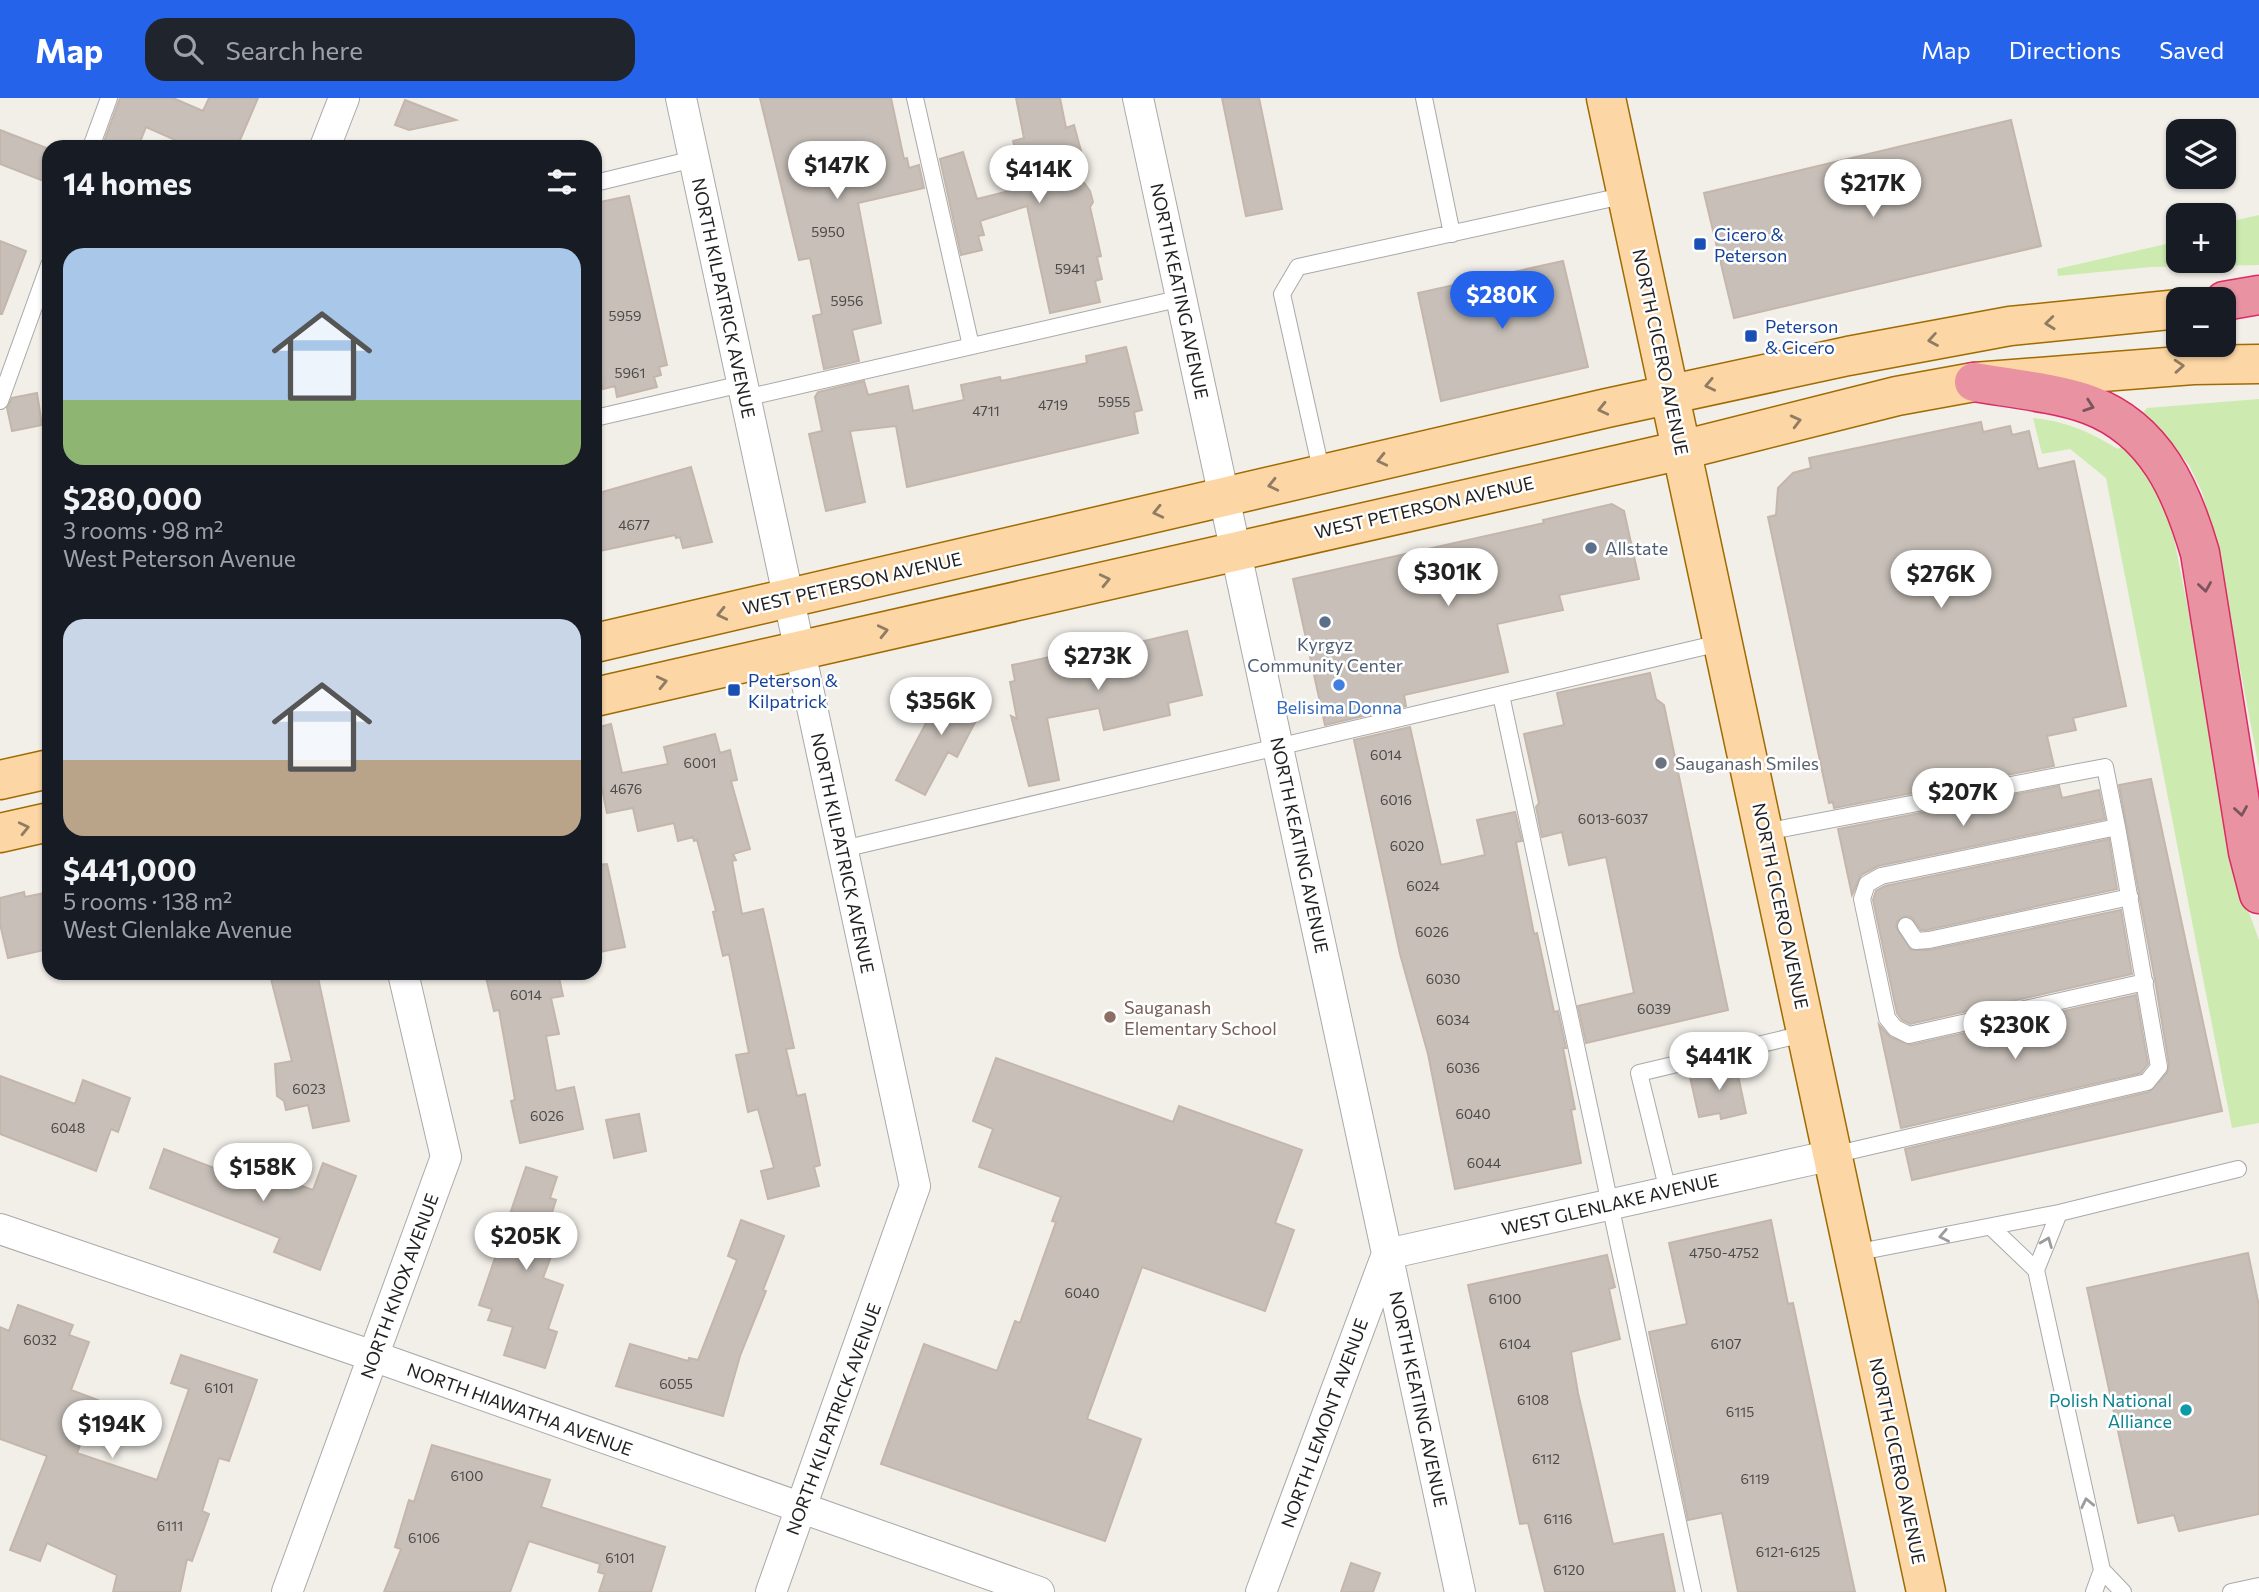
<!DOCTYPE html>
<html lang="en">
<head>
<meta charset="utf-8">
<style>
  :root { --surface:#171b24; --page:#20242c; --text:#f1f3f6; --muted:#9ea1a6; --accent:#2563eb }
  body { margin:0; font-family:Commissioner,sans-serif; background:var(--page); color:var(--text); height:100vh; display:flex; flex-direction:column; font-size:26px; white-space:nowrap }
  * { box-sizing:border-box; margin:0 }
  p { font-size:23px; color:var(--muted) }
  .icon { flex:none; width:38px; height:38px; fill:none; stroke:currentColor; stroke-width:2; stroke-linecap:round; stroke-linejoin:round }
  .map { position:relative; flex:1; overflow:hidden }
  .panel { position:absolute; left:42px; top:42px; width:560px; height:840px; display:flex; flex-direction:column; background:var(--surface); border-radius:21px; box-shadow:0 2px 5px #0004 }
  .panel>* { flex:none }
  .tools { position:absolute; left:2166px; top:21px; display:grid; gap:14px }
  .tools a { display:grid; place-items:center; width:70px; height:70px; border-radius:14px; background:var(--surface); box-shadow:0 2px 5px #0004; font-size:35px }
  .price { position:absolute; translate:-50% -60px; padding:0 16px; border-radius:24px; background:#fff; color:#222; font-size:23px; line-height:46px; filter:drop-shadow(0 2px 4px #0008) }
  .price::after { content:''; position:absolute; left:50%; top:42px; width:21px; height:16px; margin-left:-10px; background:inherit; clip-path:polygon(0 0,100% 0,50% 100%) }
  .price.current { background:var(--accent); color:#fff }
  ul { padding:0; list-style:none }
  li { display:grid; align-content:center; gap:14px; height:371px; padding:0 21px }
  li span { display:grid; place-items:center; height:217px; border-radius:21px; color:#555 }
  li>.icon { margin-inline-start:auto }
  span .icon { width:126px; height:126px; fill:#fffc; stroke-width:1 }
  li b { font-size:30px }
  h2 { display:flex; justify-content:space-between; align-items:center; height:84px; padding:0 21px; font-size:30px }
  header { display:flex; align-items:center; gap:42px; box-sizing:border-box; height:98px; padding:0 35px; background:var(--accent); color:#fff }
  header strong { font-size:33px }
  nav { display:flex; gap:38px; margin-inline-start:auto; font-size:24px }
  .search { width:490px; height:63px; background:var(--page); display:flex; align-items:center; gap:18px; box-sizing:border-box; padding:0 24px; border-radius:21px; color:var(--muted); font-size:26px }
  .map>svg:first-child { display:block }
  .grass { fill:#cdebb0 }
  .building { fill:#c7bfb8; stroke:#c4b6ab; stroke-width:2 }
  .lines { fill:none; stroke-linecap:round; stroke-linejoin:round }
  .lane-casing { stroke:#a9a9a9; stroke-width:18 }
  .street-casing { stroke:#a9a9a9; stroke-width:32 }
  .primary-casing { stroke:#a06b00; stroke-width:41 }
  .highway-casing { stroke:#dc2a67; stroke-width:41 }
  .lane { stroke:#fff; stroke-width:16 }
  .street { stroke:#fff; stroke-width:30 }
  .primary { stroke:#fcd6a4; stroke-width:38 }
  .highway { stroke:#e892a2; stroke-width:38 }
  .oneway { stroke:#8f7c63 }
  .oneway2 { stroke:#7b545c }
  .oneway3 { stroke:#9c9c9c }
  .transit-dot { fill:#1a4fb4; stroke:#fff; stroke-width:2.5 }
  .service-dot { fill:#5c6f8a; stroke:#fff; stroke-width:2.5 }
  .shop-dot { fill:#3f7fe0; stroke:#fff; stroke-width:2.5 }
  .worship-dot { fill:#6b7280; stroke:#fff; stroke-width:2.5 }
  .education-dot { fill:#8d6e63; stroke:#fff; stroke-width:2.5 }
  .culture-dot { fill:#0f9aa8; stroke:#fff; stroke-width:2.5 }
  .labels { text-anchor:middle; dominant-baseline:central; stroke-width:5; stroke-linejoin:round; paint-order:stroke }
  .number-label { font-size:14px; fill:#4b4948 }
  .transit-label { font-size:18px; fill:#164399; stroke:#fff; text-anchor:start }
  .street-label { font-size:18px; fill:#222; stroke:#fff }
  .service-label { font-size:18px; fill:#4e5e75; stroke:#fff; text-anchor:start }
  .shop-label { font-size:18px; fill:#366cbe; stroke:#fff }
  .worship-label { font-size:18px; fill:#5b616d; stroke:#fff; text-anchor:start }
  .education-label { font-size:18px; fill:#785e54; stroke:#fff; text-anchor:start }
  .culture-label { font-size:18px; fill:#0d838f; stroke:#fff; text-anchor:end }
</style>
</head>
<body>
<header>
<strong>Map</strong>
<div class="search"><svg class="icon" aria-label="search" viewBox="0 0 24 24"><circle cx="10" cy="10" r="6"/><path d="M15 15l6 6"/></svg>Search here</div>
<nav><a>Map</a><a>Directions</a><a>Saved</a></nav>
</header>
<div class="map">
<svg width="2259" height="1494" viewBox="0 0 2259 1494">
  <rect width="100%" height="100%" fill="#f2efe9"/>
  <path class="grass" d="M2259 117V167L2151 169 2058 178 2057 171 2179 143V163H2224V125Z
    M2259 301V670L2219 459 2202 394 2189 367 2169 343 2140 318 2147 310Z
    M2033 320C2066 323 2090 334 2118 351L2125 346 2147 367 2170 420 2247 809 2259 842V1025L2232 1030 2106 380 2070 351 2042 356Z"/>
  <path class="building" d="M120 0H173L203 13 209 0H258L237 49H191L146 29 138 49H102Z
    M760 0H891L904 61 907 60 909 70 919 67 924 90 858 105 881 225 852 232 859 263 824 271 813 218 822 216 810 160 799 162Z
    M1016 0H1060L1066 30 1074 27 1084 64 1071 67 1090 93 1093 104 1090 109 1101 158 1097 159 1102 181 1095 183 1100 204 1050 215 1027 108 980 123 984 137 978 138 982 152 961 157 940 61 963 54 977 101 1025 89 1013 43 1024 40Z
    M1222 0H1259L1282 111 1246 118Z
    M405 2 456 22 409 32 395 27Z
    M2011 22 2041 148 1734 220 1704 95Z
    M0 32 49 51V85L0 66Z
    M629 98 667 267 659 269 661 277 654 279 657 289 617 299 615 288 603 291 595 256V105Z
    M0 143 26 153 2 216H0Z
    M1563 163 1588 269 1441 303 1418 195Z
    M1126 249 1142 312 1134 314 1138 335 907 389 896 328 850 333 865 404 826 413 809 336 822 333 815 299 818 294 864 283 868 297 908 288 913 313 964 302 961 287 1000 279 1001 283 1087 265 1086 258Z
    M37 295 42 327 12 333 7 310 12 300Z
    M1981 324 1983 334 2010 328 2012 337 2029 333 2038 371 2074 363 2126 608 2073 620 2076 632 2047 638 2054 668 1834 710 1833 704 1829 705 1768 419 1776 417 1778 390 1793 375 1811 370 1809 360Z
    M691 369 712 444 683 450 680 439 676 440 675 437 595 454V396Z
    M1612 406 1624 413 1639 481 1559 497 1563 512 1497 526 1508 574 1404 597 1406 608 1325 627 1293 481 1544 425 1543 422Z
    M1187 533 1202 597 1168 605 1170 617 1104 632 1099 610 1047 620 1059 682 1029 688 1011 618 1017 621 1010 584 1015 583 1012 567 1092 550 1093 555Z
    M1650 575 1656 601 1664 607 1728 912 1586 945 1578 908 1634 895 1606 759 1569 767 1562 734 1542 739 1536 709 1539 705 1524 636 1564 627 1557 595Z
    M947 585 985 605 957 659 948 654 925 697 896 682Z
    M611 626 622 675 668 666 664 649 715 636 720 655 730 652 737 682 731 683 750 751 733 756 736 762 732 763 742 816 763 811 794 950 786 951 797 998 805 996 820 1067 814 1069 819 1088 768 1101 761 1073 774 1070 758 1011 748 1014 736 957 749 955 729 856 723 858 713 814 716 813 697 742 694 743 693 739 678 743 674 725 638 733 633 710 607 715 595 656V630Z
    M1410 629 1441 767 1485 757 1477 722 1515 714 1522 743 1516 744 1534 836 1537 835 1554 914 1558 913 1566 950H1563L1575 1011 1571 1012 1581 1065 1455 1091 1428 956 1400 856 1354 642Z
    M2151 681 2222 1013 1912 1082 1905 1051 2149 994 2167 975 2169 967 2155 882 2119 687Z
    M2059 688 2062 700 2099 692 2105 721 1878 768 1861 777 1852 797 1838 731Z
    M2109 741 2117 791 1927 832H1921L1911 819 1905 818 1897 823 1896 829 1911 852H1930L2121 812 2132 876 1910 926 1902 922 1897 915 1873 802 1876 793 1885 788Z
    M607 766 625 849 595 855V767Z
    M24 794 25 799 49 794V851L8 860 0 826V800Z
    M293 875H317L349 1023 313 1030 308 1007 286 1012 284 1003 277 998 275 966 292 963 271 881Z
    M485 875H558L563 898 551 900 559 936 546 938 556 993 574 989 583 1031 520 1045 511 1003 515 1002 499 912 494 913Z
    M2136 897 2148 966 2141 975 1901 1030 1879 927 1890 939 1911 947Z
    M996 960 1173 1024 1179 1008 1302 1052 1275 1125 1294 1132 1265 1213 1142 1169 1087 1321 1141 1341 1105 1443 881 1366 924 1246 997 1273 1015 1223 1020 1225 1056 1124 1052 1123 1061 1099 979 1069 993 1031 973 1023Z
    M1735 963 1746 1015 1721 1021 1720 1015 1699 1019 1690 979 1711 975 1710 969Z
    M0 978 75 1006 83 982 130 1000 118 1034 111 1031 96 1073 0 1036Z
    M639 1016 646 1053 614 1060 606 1022Z
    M164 1051 214 1070 216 1065 288 1092 291 1084 313 1092 323 1065 356 1078 320 1172 274 1154 280 1140 150 1090Z
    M526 1069 557 1079 550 1100 556 1102 549 1124 562 1129 543 1180 563 1187 548 1231 557 1234 545 1270 504 1257 513 1229 488 1222 492 1211 479 1207Z
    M741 1122 784 1138 763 1192 766 1193 740 1258 723 1318 616 1288 630 1246 688 1263 689 1260 698 1262 737 1162 728 1158Z
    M1771 1122 1788 1206 1793 1205 1855 1494H1738L1722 1415 1688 1422 1649 1234 1687 1226 1669 1145Z
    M2248 1155 2259 1208V1416L2179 1433 2174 1417 2138 1425 2087 1190Z
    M1607 1157 1615 1189 1609 1191 1620 1241 1571 1254 1578 1295 1613 1446 1663 1436 1675 1494H1545L1528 1425 1520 1426 1468 1187Z
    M18 1207 73 1227 69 1237 89 1244 71 1292 98 1302 77 1355 157 1382 189 1291 171 1285 181 1257 257 1282 229 1363 219 1360 202 1413 209 1416 192 1463 187 1461 180 1494H113L117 1477 47 1445 40 1463 10 1452 47 1358 0 1341V1229L9 1233Z
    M432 1347 550 1382 541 1409 665 1449 651 1494H599L605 1476 598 1474 600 1466 529 1443 510 1494H384L401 1451 395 1449 409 1402 414 1404Z
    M1351 1465 1380 1475 1373 1494H1341Z"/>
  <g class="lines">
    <defs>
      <path id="lane" d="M915 0 971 248
        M1424 0 1452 136
        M91 49 109 0
        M595 85 694 61
        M745 300 1182 200
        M0 303 49 167
        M595 320 742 286
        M1322 376 1282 196 1298 169 1627 97
        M1501 597 1693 1494
        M1765 734 2105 669 2117 729 1881 778 1867 786 1862 801 1887 920 1895 930 1909 937 2145 884
        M843 751 1724 544
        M1906 828 1916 843 1929 842 2130 799
        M1833 1057 2147 984 2159 969 2117 729
        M1668 1093 1639 975 1808 935
        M1991 1129 2036 1172 2102 1472 2123 1494
        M1854 1155 2059 1115 2238 1071
        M2036 1172 2059 1115
        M2094 1494 2102 1472
        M2231 1494 2259 1488"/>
      <path id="street" d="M681 0 915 1088 771 1494
        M1138 0 1460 1494
        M325 49 344 0
        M0 1131 373 1258 1039 1494
        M287 1494 446 1059 403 875
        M1261 1494 1387 1156 1833 1057"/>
      <path id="primary" d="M1606 0 1926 1494
        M595 545 1607 310 1848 258 2010 228 2179 211
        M595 599 1682 352 1897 298 1974 284 2193 267 2259 266
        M0 682 49 671
        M0 735 49 724"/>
      <path id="highway" d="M2224 203 2259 197
        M1974 284C2009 290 2058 295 2090 307 2156 332 2182 393 2200 455L2248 754 2259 796"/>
    </defs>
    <use href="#lane" class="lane-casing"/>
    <use href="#street" class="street-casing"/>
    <use href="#primary" class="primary-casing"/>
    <use href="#highway" class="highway-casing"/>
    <use href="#lane" class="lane"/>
    <use href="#street" class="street"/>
    <use href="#primary" class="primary"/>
    <use href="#highway" class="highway"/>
  </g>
  <defs><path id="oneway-chevron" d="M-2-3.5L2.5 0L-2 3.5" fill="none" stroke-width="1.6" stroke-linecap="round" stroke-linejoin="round" transform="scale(1.75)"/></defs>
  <g class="oneway">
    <use href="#oneway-chevron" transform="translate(2050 225) rotate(174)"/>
    <use href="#oneway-chevron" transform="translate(1933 242) rotate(170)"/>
    <use href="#oneway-chevron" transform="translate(2179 268) rotate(-4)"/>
    <use href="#oneway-chevron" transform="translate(1710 287) rotate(168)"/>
    <use href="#oneway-chevron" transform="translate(1603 311) rotate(167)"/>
    <use href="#oneway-chevron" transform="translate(1796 323) rotate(-14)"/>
    <use href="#oneway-chevron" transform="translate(1382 362) rotate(167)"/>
    <use href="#oneway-chevron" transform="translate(1273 387) rotate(167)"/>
    <use href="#oneway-chevron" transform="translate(1158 414) rotate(167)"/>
    <use href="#oneway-chevron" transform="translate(1105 482) rotate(-13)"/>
    <use href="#oneway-chevron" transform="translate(722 516) rotate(167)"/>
    <use href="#oneway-chevron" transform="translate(883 533) rotate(-13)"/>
    <use href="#oneway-chevron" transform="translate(662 584) rotate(-13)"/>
    <use href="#oneway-chevron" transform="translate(24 730) rotate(-13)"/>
  </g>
  <g class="oneway2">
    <use href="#oneway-chevron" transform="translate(2089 308) rotate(19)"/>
    <use href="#oneway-chevron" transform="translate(2205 489) rotate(81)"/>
    <use href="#oneway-chevron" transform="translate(2241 713) rotate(81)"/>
  </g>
  <g class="oneway3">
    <use href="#oneway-chevron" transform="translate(1944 1138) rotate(169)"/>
    <use href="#oneway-chevron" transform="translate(2047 1144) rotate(-68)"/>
    <use href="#oneway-chevron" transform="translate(2087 1405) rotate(-102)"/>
  </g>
  <g class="transit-dot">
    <rect x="1693" y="139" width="14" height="14" rx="3.5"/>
    <rect x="1744" y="231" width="14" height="14" rx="3.5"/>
    <rect x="727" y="585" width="14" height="14" rx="3.5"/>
  </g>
  <g class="service-dot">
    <circle cx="1591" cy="450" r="7"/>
    <circle cx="1325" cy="524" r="7"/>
  </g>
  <circle class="shop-dot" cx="1339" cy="587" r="7"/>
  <circle class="worship-dot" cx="1661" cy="665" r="7"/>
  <circle class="education-dot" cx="1110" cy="919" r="7"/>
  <circle class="culture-dot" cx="2186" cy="1312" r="7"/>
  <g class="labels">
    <g class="number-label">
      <text x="828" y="133">5950</text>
      <text x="1070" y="170">5941</text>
      <text x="847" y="202">5956</text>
      <text x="625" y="217">5959</text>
      <text x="630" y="274">5961</text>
      <text x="1114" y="303">5955</text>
      <text x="1053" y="306">4719</text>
      <text x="986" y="312">4711</text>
      <text x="634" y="426">4677</text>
      <text x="1386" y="656">6014</text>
      <text x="700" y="664">6001</text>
      <text x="626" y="690">4676</text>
      <text x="1396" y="701">6016</text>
      <text x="1613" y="720">6013-6037</text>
      <text x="1407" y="747">6020</text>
      <text x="1423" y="787">6024</text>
      <text x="1432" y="833">6026</text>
      <text x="1443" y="880">6030</text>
      <text x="526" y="896">6014</text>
      <text x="1654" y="910">6039</text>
      <text x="1453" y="921">6034</text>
      <text x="1463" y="969">6036</text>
      <text x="309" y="990">6023</text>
      <text x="1473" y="1015">6040</text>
      <text x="547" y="1017">6026</text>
      <text x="68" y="1029">6048</text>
      <text x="1484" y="1064">6044</text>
      <text x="1724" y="1154">4750-4752</text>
      <text x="1082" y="1194">6040</text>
      <text x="1505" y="1200">6100</text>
      <text x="40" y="1241">6032</text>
      <text x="1515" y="1245">6104</text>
      <text x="1726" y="1245">6107</text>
      <text x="676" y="1285">6055</text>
      <text x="219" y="1289">6101</text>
      <text x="1533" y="1301">6108</text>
      <text x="1740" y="1313">6115</text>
      <text x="1546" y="1360">6112</text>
      <text x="467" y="1377">6100</text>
      <text x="1755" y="1380">6119</text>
      <text x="1558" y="1420">6116</text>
      <text x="170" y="1427">6111</text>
      <text x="424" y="1439">6106</text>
      <text x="1788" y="1453">6121-6125</text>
      <text x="620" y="1459">6101</text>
      <text x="1569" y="1471">6120</text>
    </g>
    <g class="transit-label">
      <text x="1714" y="136">Cicero &amp;<tspan x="1714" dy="21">Peterson</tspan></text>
      <text x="1765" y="228">Peterson<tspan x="1765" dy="21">&amp; Cicero</tspan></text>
      <text x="748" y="582">Peterson &amp;<tspan x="748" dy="21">Kilpatrick</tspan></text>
    </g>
    <g class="street-label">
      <text transform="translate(1180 193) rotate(78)">NORTH KEATING AVENUE</text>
      <text transform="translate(724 200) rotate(78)">NORTH KILPATRICK AVENUE</text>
      <text transform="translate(1661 254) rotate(78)">NORTH CICERO AVENUE</text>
      <text transform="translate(1424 409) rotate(-13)">WEST PETERSON AVENUE</text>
      <text transform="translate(852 485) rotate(-13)">WEST PETERSON AVENUE</text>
      <text transform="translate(1300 747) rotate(78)">NORTH KEATING AVENUE</text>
      <text transform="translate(843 755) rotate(78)">NORTH KILPATRICK AVENUE</text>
      <text transform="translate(1781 808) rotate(78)">NORTH CICERO AVENUE</text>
      <text transform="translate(1610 1106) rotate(-13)">WEST GLENLAKE AVENUE</text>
      <text transform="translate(399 1188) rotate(-70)">NORTH KNOX AVENUE</text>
      <text transform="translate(1419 1301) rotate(78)">NORTH KEATING AVENUE</text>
      <text transform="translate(520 1311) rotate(20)">NORTH HIAWATHA AVENUE</text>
      <text transform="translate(833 1321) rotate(-70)">NORTH KILPATRICK AVENUE</text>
      <text transform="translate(1324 1325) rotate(-70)">NORTH LEMONT AVENUE</text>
      <text transform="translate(1898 1363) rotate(78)">NORTH CICERO AVENUE</text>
    </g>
    <g class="service-label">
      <text x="1605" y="450">Allstate</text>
      <text x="1325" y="546" text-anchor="middle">Kyrgyz<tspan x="1325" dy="21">Community Center</tspan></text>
    </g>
    <g class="shop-label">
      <text x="1339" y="609">Belisima Donna</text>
    </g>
    <g class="worship-label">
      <text x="1675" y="665">Sauganash Smiles</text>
    </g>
    <g class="education-label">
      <text x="1124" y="909">Sauganash<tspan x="1124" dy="21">Elementary School</tspan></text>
    </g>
    <g class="culture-label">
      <text x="2172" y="1302">Polish National<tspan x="2172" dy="21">Alliance</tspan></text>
    </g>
  </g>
</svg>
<div class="tools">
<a><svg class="icon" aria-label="layers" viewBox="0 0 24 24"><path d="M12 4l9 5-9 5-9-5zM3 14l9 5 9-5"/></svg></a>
<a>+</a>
<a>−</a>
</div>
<b class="price" style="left:837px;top:103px">$147K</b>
<b class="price" style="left:1039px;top:107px">$414K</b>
<b class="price" style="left:1873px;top:121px">$217K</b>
<b class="price current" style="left:1502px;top:233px">$280K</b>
<b class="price" style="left:1448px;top:510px">$301K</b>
<b class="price" style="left:1941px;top:512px">$276K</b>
<b class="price" style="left:1098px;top:594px">$273K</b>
<b class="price" style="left:941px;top:639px">$356K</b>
<b class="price" style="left:1963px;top:730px">$207K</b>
<b class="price" style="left:2015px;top:963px">$230K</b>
<b class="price" style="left:1719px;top:994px">$441K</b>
<b class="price" style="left:263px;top:1105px">$158K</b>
<b class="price" style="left:526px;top:1174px">$205K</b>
<b class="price" style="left:112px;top:1362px">$194K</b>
<section class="panel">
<h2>14 homes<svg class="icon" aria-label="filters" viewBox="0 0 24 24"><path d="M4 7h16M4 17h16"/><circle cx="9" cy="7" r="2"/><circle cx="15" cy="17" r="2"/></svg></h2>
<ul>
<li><span style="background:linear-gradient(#a9c7e8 70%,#8fb573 0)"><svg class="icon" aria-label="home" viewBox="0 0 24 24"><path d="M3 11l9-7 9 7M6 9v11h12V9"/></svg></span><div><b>$280,000</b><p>3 rooms · 98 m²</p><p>West Peterson Avenue</p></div></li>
<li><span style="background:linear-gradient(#c9d6e8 65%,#b9a48a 0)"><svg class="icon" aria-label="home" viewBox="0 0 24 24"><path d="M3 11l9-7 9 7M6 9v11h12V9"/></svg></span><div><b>$441,000</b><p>5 rooms · 138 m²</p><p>West Glenlake Avenue</p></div></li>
</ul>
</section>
</div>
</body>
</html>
